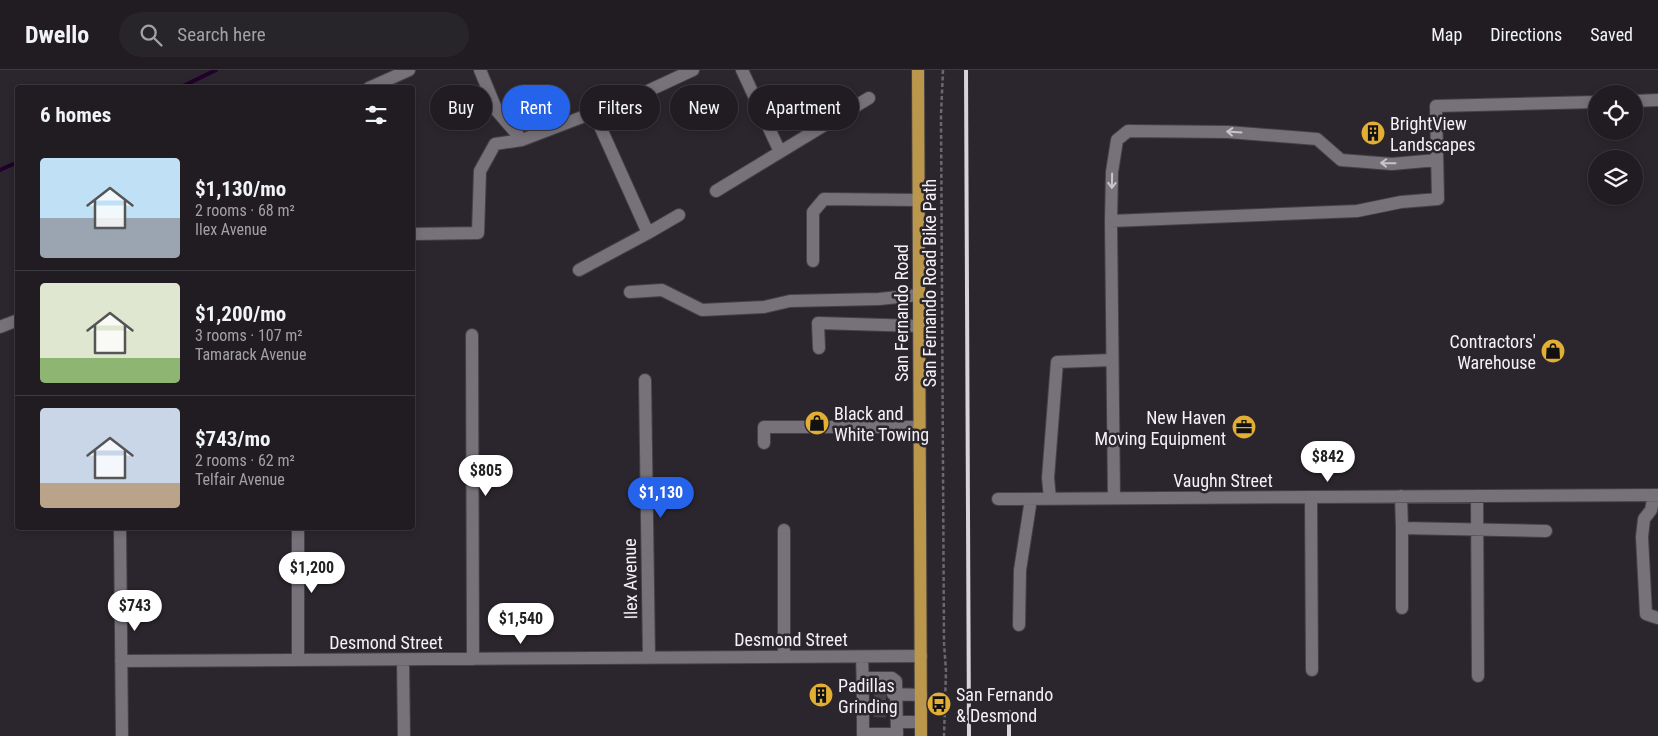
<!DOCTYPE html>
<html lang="en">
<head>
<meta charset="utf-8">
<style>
  :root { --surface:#201c22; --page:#28252a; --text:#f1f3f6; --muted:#a2a1a5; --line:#3d3a40; --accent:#2563eb }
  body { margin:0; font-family:"Roboto Condensed",sans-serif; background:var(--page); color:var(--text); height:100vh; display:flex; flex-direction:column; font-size:19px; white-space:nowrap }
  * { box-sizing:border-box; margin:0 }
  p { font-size:16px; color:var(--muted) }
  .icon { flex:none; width:28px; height:28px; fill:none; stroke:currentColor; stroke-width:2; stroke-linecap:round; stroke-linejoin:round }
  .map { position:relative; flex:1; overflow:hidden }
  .sheet { position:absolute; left:15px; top:15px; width:400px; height:445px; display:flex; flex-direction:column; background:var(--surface); border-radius:5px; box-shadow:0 2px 8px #0003,0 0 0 1px var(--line) }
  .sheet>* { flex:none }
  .guide { position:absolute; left:430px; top:15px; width:475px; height:45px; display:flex; gap:10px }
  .controls { position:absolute; left:1588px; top:15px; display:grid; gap:10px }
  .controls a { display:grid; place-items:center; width:55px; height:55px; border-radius:50%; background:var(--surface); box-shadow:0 2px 8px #0003,0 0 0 1px var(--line); font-size:25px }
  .price { position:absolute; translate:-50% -42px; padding:0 11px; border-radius:18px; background:#fff; color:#222; font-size:16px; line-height:32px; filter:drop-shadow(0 1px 2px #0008) }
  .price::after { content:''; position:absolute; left:50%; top:30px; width:15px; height:11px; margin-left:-8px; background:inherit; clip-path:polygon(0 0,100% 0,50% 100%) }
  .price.on { background:var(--accent); color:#fff }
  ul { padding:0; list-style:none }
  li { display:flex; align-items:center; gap:15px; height:125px; padding:0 25px }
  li+li { border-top:1px solid var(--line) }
  li span { display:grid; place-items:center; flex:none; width:140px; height:100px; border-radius:5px; color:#555 }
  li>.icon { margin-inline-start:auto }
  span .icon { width:60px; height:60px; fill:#fffc; stroke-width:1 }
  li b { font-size:21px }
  h2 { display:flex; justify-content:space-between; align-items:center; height:60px; padding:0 25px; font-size:21px }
  .tag { padding:0 18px; border-radius:22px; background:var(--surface); box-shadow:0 2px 8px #0003,0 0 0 1px var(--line); font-size:18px; line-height:45px }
  .tag.on { background:var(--accent); color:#fff }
  header { display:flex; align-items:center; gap:30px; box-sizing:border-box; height:70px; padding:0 25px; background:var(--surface); border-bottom:1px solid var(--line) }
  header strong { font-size:24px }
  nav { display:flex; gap:28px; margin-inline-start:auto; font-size:18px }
  .search { width:350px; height:45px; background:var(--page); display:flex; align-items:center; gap:12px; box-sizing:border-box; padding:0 18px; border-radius:28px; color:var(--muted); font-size:19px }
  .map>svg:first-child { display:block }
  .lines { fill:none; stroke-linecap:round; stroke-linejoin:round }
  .stream { stroke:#1f012b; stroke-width:4 }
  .minor-tunnel { stroke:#49444b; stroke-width:12; stroke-dasharray:12 6; stroke-linecap:butt }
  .minor-casing { stroke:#454147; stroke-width:14 }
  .major-casing { stroke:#454147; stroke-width:14 }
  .path { stroke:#6b676d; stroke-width:2.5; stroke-dasharray:4 2.5; stroke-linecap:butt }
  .minor { stroke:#77717a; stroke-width:12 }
  .major { stroke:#ba974b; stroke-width:12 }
  .rail { stroke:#d7d3d9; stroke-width:4 }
  .oneway { stroke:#c8c4cb }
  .labels { text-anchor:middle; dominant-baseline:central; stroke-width:5; stroke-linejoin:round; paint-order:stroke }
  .poi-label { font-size:18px; fill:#f4f1f6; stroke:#2b262d; text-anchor:start }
  .street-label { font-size:18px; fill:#f4f1f6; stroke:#2b262d }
</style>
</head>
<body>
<header>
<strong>Dwello</strong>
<div class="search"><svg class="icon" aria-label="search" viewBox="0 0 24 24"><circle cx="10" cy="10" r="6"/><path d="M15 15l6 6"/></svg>Search here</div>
<nav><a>Map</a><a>Directions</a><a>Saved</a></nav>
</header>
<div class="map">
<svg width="1658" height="666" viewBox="0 0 1658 666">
  <rect width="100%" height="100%" fill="#2b262d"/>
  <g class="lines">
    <path class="stream" d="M179 18 216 0
      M0 100 18 92"/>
    <path class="minor-tunnel" d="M874 624H893
      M874 641 893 642"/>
    <defs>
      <path id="minor" d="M480 0 497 41 522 70
        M742 0 780 82
        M369 18 409 0
        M1634 31 1658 30
        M716 121 869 28
        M1111 151 1112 102 1117 70 1128 61 1228 62 1317 69 1341 90 1392 94 1437 90
        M648 163 679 145
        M412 164 478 163 480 101 495 74 522 70 637 26 693 0
        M813 191V142L824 129 918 130
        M579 200 648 163 594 43
        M630 222 662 220 702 240 764 237 790 231 879 229 918 225
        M0 257 18 250
        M472 265 473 589
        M819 278 818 253 919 256
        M645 310 649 588
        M764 373V357H919
        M1654 425 1651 440 1644 449 1642 467 1646 544 1658 548
        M1401 426 1402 458
        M1477 426 1478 606
        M1311 427 1312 600
        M1050 428 1048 408 1057 292 1112 290
        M1114 428 1111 151 1357 141 1401 132 1438 129 1436 36 1596 32
        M998 429 1658 425
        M120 458 122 666
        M298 458V590
        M784 460V587
        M1402 538V458L1546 461
        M1019 555 1020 500 1031 429
        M862 587C863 612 863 638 863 664H897L896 611 892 608H863
        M403 590 404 666
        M121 591 921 586
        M893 624 921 625
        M897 652H921"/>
      <path id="major" d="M918 0 921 666"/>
    </defs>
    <use href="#minor" class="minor-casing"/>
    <use href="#major" class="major-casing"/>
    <path class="path" d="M943 0 941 45 944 573 946 601 944 666"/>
    <use href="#minor" class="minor"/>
    <use href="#major" class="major"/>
    <path class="rail" d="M966 0 969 666
      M1009 642V666"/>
  </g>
  <defs><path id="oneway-shaft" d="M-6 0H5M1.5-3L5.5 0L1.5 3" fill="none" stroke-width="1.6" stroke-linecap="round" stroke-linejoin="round" transform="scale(1.25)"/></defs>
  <g class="oneway">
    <use href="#oneway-shaft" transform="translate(1234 62) rotate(-176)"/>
    <use href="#oneway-shaft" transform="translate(1388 93) rotate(-179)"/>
    <use href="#oneway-shaft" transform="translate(1112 111) rotate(91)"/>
  </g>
  <defs>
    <symbol id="building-disc" viewBox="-11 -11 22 22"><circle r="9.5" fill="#e2ae34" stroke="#2b262d"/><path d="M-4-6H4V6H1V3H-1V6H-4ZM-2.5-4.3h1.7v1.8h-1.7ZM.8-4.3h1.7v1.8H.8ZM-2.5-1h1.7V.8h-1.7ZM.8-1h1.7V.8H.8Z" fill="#111"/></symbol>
    <symbol id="shop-disc" viewBox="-11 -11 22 22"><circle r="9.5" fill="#e2ae34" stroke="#2b262d"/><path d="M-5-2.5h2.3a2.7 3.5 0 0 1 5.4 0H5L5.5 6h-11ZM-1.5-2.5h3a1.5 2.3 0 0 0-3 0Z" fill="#111"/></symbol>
    <symbol id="office-disc" viewBox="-11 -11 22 22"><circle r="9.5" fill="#e2ae34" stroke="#2b262d"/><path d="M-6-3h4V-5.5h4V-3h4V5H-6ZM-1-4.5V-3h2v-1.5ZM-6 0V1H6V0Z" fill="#111"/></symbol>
    <symbol id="bus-disc" viewBox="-11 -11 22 22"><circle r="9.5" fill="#e2ae34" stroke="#2b262d"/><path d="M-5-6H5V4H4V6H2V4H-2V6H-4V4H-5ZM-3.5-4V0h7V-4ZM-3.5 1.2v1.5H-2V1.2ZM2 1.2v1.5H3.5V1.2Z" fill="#111"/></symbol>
  </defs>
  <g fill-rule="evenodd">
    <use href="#building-disc" x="1359" y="49" width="28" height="28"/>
    <use href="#shop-disc" x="1539" y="267" width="28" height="28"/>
    <use href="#shop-disc" x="803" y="339" width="28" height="28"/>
    <use href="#office-disc" x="1230" y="343" width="28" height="28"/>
    <use href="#building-disc" x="807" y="611" width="28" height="28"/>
    <use href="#bus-disc" x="925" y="620" width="28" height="28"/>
  </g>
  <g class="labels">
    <g class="poi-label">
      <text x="1390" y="53">BrightView<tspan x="1390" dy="21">Landscapes</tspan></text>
      <text x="1536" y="271" text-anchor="end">Contractors'<tspan x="1536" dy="21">Warehouse</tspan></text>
      <text x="834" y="343">Black and<tspan x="834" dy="21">White Towing</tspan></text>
      <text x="1226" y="347" text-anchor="end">New Haven<tspan x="1226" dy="21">Moving Equipment</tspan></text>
      <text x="838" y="615">Padillas<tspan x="838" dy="21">Grinding</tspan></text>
      <text x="956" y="624">San Fernando<tspan x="956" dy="21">&amp; Desmond</tspan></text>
    </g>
    <g class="street-label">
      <text transform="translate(929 213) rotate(-90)">San Fernando Road Bike Path</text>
      <text transform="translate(901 243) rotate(-90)">San Fernando Road</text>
      <text x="1223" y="410">Vaughn Street</text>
      <text transform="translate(630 509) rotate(-91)">Ilex Avenue</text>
      <text x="791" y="569">Desmond Street</text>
      <text x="386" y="572">Desmond Street</text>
    </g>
  </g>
</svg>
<div class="controls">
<a><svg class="icon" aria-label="locate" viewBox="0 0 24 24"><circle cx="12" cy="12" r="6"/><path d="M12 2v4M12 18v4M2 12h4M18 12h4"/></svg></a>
<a><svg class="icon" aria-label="layers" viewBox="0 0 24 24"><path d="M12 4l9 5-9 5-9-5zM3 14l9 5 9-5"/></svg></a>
</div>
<b class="price" style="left:1328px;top:413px">$842</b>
<b class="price" style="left:486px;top:427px">$805</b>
<b class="price on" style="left:661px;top:449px">$1,130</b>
<b class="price" style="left:312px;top:524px">$1,200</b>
<b class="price" style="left:135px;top:562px">$743</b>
<b class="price" style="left:521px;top:575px">$1,540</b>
<div class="guide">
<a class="tag">Buy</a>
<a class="tag on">Rent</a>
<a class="tag">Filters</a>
<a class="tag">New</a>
<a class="tag">Apartment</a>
</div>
<section class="sheet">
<h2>6 homes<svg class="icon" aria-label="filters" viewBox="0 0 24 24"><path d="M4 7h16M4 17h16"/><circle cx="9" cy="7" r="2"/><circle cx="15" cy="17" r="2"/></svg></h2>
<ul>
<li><span style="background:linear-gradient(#bfe0f5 60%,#9aa5b1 0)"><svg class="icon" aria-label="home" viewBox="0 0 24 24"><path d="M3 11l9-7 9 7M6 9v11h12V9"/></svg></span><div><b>$1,130/mo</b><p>2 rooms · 68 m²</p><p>Ilex Avenue</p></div></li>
<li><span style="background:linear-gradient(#dfe7d0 75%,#8fb573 0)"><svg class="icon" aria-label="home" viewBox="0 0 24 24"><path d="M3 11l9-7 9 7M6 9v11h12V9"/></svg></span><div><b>$1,200/mo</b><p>3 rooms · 107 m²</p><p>Tamarack Avenue</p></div></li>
<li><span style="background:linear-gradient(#c9d6e8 75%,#b9a48a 0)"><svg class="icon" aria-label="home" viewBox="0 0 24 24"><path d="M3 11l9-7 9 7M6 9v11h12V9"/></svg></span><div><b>$743/mo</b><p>2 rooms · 62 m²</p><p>Telfair Avenue</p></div></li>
</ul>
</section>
</div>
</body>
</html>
